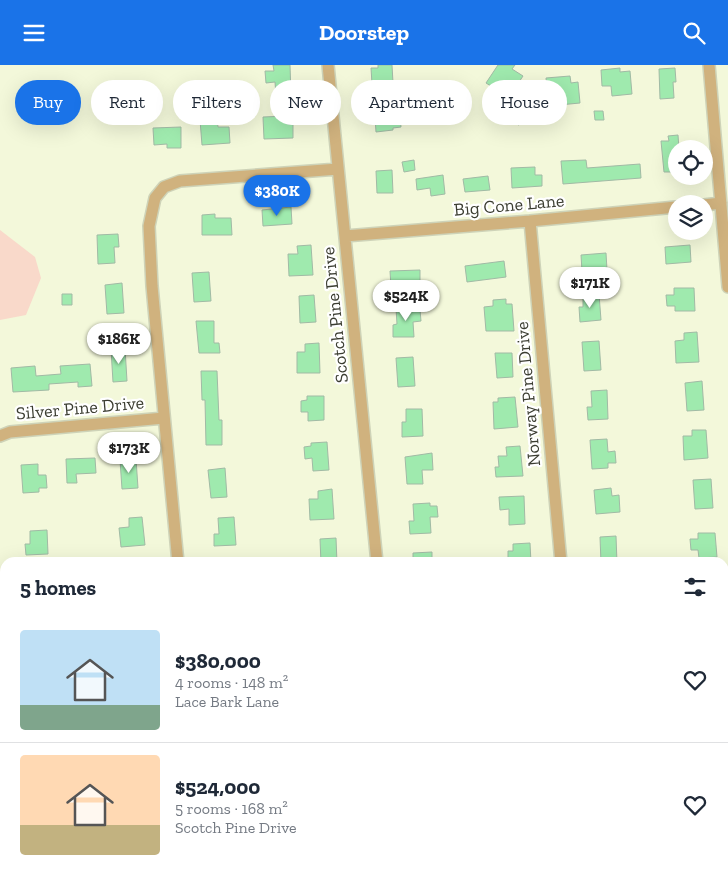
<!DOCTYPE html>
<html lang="en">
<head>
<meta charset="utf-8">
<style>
  :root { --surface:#fff; --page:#f2f2f3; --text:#1f2937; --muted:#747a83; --line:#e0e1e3; --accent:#1a73e8 }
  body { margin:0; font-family:"Zilla Slab",serif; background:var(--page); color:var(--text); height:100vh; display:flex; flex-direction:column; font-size:19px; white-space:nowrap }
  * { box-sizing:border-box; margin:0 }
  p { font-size:16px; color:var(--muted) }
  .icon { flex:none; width:28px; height:28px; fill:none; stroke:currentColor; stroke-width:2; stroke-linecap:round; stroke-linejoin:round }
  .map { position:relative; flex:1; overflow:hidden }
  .drawer { position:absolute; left:0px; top:492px; width:729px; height:321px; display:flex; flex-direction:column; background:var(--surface); border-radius:15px 15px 0 0; box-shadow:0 5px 20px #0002 }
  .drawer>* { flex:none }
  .guide { position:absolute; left:15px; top:15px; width:699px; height:45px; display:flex; gap:10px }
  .tools { position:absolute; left:668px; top:75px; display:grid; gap:10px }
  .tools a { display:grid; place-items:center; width:45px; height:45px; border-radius:50%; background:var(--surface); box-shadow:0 5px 20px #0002; font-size:25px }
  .price { position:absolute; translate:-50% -42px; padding:0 11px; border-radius:18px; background:#fff; color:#222; font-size:16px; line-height:32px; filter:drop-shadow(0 1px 2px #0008) }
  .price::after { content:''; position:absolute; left:50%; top:30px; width:15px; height:11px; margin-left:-8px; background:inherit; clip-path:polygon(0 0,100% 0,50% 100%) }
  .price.current { background:var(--accent); color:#fff }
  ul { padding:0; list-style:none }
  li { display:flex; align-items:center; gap:15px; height:125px; padding:0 20px }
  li+li { border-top:1px solid var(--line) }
  li span { display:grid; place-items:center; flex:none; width:140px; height:100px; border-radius:5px; color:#555 }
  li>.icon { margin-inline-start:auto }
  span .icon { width:60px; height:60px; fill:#fffc; stroke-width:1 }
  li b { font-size:21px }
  h2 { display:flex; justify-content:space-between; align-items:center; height:60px; padding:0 20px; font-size:21px }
  .chip { padding:0 18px; border-radius:22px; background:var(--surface); box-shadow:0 5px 20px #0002; font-size:18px; line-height:45px }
  .chip.current { background:var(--accent); color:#fff }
  header { display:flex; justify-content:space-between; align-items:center; height:65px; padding:0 20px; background:var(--accent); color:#fff; font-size:22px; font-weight:700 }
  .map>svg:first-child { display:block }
  .green { fill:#f9d9ca }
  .building { fill:#9feaae; stroke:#a1baa5 }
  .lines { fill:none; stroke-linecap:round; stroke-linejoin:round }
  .minor-casing { stroke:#ced3b8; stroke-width:14 }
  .minor { stroke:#d0b27e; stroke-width:11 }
  .labels { text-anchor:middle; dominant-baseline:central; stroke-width:4.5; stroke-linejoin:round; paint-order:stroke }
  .street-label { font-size:18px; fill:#3b3d31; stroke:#fff }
</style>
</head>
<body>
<header><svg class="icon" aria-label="menu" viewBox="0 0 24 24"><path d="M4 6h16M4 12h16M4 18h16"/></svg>Doorstep<svg class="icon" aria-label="search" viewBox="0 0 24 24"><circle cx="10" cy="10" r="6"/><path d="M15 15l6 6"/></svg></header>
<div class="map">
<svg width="728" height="813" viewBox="0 0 728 813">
  <rect width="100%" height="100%" fill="#f3f8da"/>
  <path class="green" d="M0 165 35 192 41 213 26 250 0 255Z"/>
  <path class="building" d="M273 0H290L291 30 276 31 275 17 266 18 265 6H274Z
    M378 0H392L393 18 372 19 371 3H378Z
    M498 0H515L512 4 523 11 509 32 486 18Z
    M620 3V7L630 6 632 29 612 31 611 21H602L601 5Z
    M675 3 676 17H673L674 33 660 34 659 4Z
    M570 11 571 18 578 17 580 38 559 40V34H548L546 13Z
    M513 36 525 40 519 60 507 56Z
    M391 37 392 52 400 51 401 62 393 63V65L376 67 374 38Z
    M594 46H603L604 55H595Z
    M287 51V59H293V73L264 74 263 52Z
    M217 54 218 62H229L230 78 202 80 200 55Z
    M181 62V83H167V79L154 80 153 63Z
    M678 70 679 84H676V107H664L661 76H669L668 71Z
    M414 95 415 105 404 107 402 97Z
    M586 95 587 103 640 99 641 113 563 119 561 96Z
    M535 102V110H542V121L512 123 511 103Z
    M392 105 393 128H377L376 106Z
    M443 110 445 129 431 131 430 123 417 125 416 114Z
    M488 111 490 125 465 127 463 114Z
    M291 142 292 159 263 161 262 145Z
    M215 149V153H231L232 170H202V150Z
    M118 169 119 182H114L115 198 98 199 97 170Z
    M311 180 313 210 289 211 288 189H298L297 181Z
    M690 180 691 197 666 199 665 182Z
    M606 188 607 205 582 206 581 190Z
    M504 196 506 212 467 217 465 201Z
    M420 205V221L391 222 390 206Z
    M209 207 211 236 194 237 192 208Z
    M122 218 124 248 107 249 105 220Z
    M674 223H694L695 246H675V241H667L666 230H674Z
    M62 229H72V240H62Z
    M599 229 601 255 580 257 579 242H583V230Z
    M314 230 316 257 300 258 299 231Z
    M506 234V239H512L514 266H486L484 242 493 241V235Z
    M418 242V246L420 245 421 256 413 257 414 272H393V260L397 259 396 243Z
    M196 256H214V278H219L220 288H199Z
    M697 267 699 297 676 298 675 276 684 275V268Z
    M599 276 601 305 584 306 582 277Z
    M319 278 320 308H297V287H305V279Z
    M125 283 127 316 113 317 111 284Z
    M495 288H512L513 312 497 313Z
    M413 292 415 321 398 322 396 293Z
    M90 299 92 321 78 322V317L49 319V325L13 327 11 303 35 301 36 311 61 309 60 301Z
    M201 306H217L219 355H222V380H206L205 335H202Z
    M702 316 704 345 687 346 685 318Z
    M607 325 608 354 588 355 587 342H592L591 326Z
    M307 331H324V355L308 356V347H301V336L307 335Z
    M515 332 518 362 494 364 493 337H498V333Z
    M406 344H422L423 371 402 372V357H406Z
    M692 365H706L708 393 684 395 683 371H692Z
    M607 374 608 387 615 386 616 398H608V403L592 404 590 375Z
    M327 377 329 405 313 406 312 393 305 394 304 382 311 381V378Z
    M520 381 523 411 496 412 495 402H499L498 391H507L506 382Z
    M432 388 433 405H422L423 419H407L405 392Z
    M95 393 96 408 76 409 77 418H67L66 394Z
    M136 394 138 423 122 424 120 395Z
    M38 399V410H46L47 423H39V427L23 428 21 400Z
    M225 403 227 432 211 433 208 405Z
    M711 414 713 443 695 444 693 415Z
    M611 423 612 431 619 430 620 447 596 449 594 425Z
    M332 424 334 454 310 455 309 434H318V426Z
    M524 431 525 459 509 460V444L500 445 499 432Z
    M430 438V441H437L438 452H430L431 468 410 469 409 456H414L413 439Z
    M142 452 145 480 121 482 119 463 129 462V453Z
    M234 452 236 480 214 481V469H219L218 453Z
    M47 465 48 489 26 490 25 479H30V466Z
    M698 468H715L717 492 699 493 698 485H691L690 474H698Z
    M616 471 617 498H601L600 472Z
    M336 473 337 498H321L320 474Z
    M530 478 531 498H508V486H513V479Z
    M432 487V498H413V488Z"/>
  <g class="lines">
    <defs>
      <path id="minor" d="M328 0 377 498
        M709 0 728 222
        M704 140 721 138
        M530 156 561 498
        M345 171 530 156 676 142
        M0 371 10 367 164 353
        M178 498 152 221 149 161 155 133 164 122 180 116 338 104
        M0 605 5 667
        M724 791H728
        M17 809 18 813
        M407 809 408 813
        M648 809V813
        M509 813 552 809"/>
    </defs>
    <use href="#minor" class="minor-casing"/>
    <use href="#minor" class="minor"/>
  </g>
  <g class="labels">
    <g class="street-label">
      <text transform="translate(509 140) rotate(-5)">Big Cone Lane</text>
      <text transform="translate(335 250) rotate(-96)">Scotch Pine Drive</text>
      <text transform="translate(528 329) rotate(-95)">Norway Pine Drive</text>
      <text transform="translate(80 343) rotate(-5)">Silver Pine Drive</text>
    </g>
  </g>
</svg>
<div class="tools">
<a><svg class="icon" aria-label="locate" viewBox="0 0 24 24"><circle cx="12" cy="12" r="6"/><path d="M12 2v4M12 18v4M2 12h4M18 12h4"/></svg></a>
<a><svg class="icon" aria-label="layers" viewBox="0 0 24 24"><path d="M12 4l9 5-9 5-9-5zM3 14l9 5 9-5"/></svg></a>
</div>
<b class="price current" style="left:277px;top:152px">$380K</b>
<b class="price" style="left:590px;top:244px">$171K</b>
<b class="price" style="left:406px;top:257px">$524K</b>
<b class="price" style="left:119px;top:300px">$186K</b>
<b class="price" style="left:129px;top:409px">$173K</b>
<div class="guide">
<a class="chip current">Buy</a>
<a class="chip">Rent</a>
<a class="chip">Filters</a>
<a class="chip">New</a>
<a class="chip">Apartment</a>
<a class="chip">House</a>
</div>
<section class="drawer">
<h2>5 homes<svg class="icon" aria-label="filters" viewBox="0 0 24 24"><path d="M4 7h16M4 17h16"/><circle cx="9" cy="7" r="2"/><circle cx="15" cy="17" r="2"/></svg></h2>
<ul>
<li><span style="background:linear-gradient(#bfe0f5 75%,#7fa58c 0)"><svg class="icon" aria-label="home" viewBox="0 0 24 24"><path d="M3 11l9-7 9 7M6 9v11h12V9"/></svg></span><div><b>$380,000</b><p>4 rooms · 148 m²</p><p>Lace Bark Lane</p></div><svg class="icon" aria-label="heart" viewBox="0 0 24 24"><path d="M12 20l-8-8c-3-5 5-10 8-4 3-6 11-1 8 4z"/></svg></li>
<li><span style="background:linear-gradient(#ffd9b3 70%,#c2b280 0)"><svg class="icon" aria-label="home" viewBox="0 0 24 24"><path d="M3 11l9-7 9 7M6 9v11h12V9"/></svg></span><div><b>$524,000</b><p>5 rooms · 168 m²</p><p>Scotch Pine Drive</p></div><svg class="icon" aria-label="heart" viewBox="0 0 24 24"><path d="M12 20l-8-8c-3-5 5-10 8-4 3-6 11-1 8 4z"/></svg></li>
</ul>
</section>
</div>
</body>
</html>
